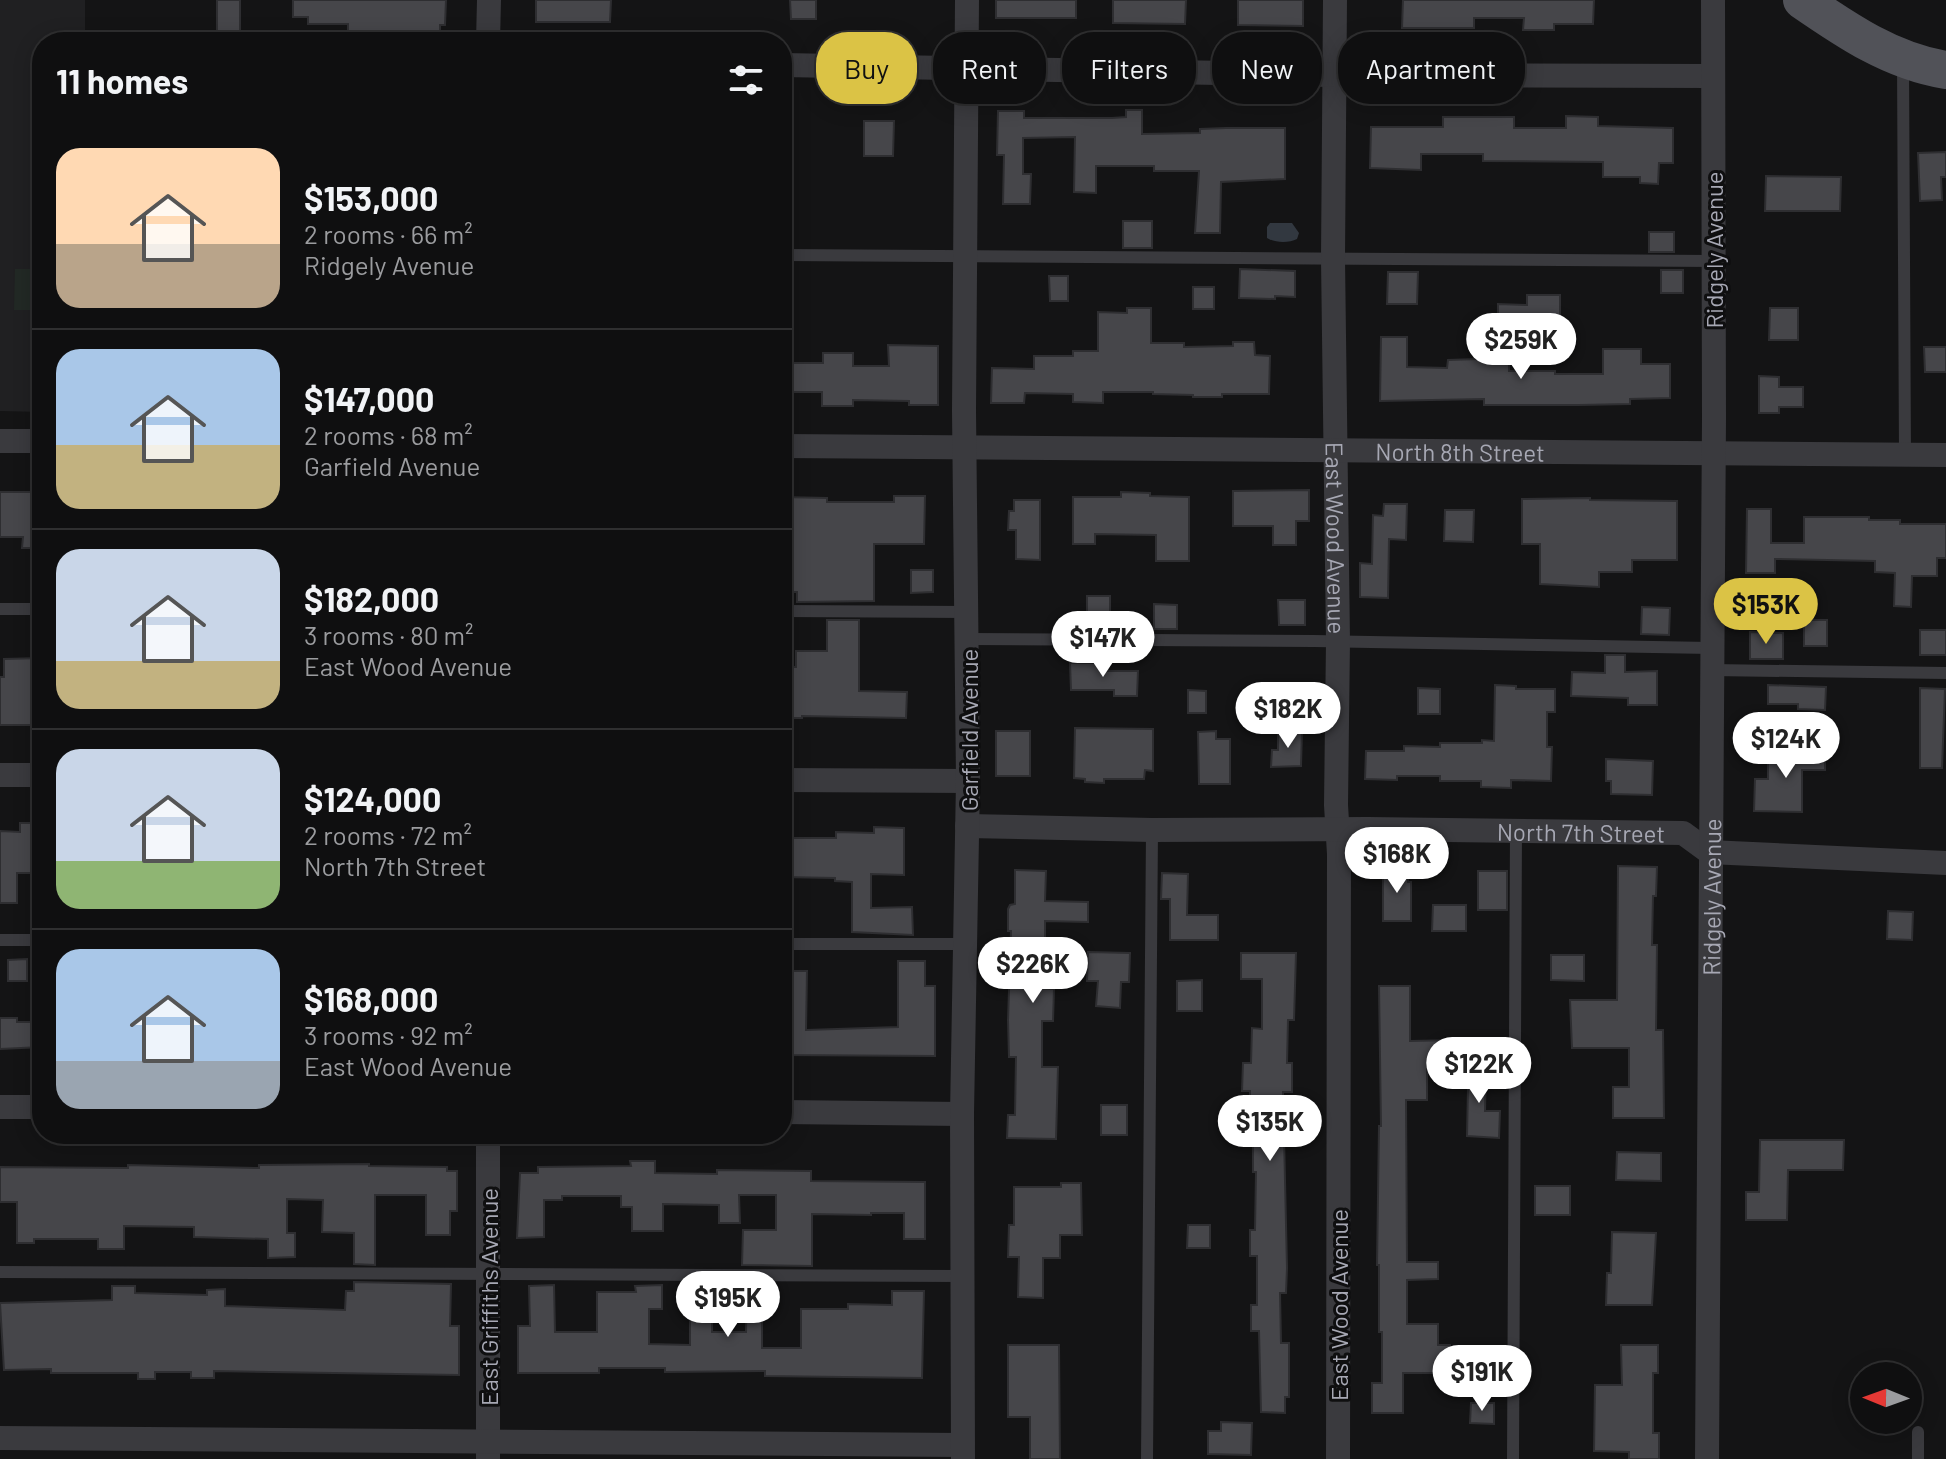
<!DOCTYPE html>
<html lang="en">
<head>
<meta charset="utf-8">
<style>
  :root { --surface:#0f0f10; --page:#181819; --text:#f1f3f6; --muted:#9b9c9f; --line:#2f2f30; --accent:#dbc345 }
  body { margin:0; font-family:Barlow,sans-serif; background:var(--page); color:var(--text); height:100vh; display:flex; flex-direction:column; font-size:30px; white-space:nowrap }
  * { box-sizing:border-box; margin:0 }
  p { font-size:26px; color:var(--muted) }
  .icon { flex:none; width:44px; height:44px; fill:none; stroke:currentColor; stroke-width:2; stroke-linecap:round; stroke-linejoin:round }
  .map { position:relative; flex:1; overflow:hidden }
  .details { position:absolute; left:32px; top:32px; width:760px; height:1112px; display:flex; flex-direction:column; background:var(--surface); border-radius:32px; box-shadow:0 4px 20px #0003,0 0 0 2px var(--line) }
  .details>* { flex:none }
  .guide { position:absolute; left:816px; top:32px; width:760px; height:72px; display:flex; gap:16px }
  .needle { width:52px; rotate:271deg }
  .fabs { position:absolute; left:1850px; top:1362px; display:grid; gap:16px }
  .fabs a { display:grid; place-items:center; width:72px; height:72px; border-radius:50%; background:var(--surface); box-shadow:0 4px 20px #0003,0 0 0 2px var(--line); font-size:40px }
  .price { position:absolute; translate:-50% -68px; padding:0 18px; border-radius:28px; background:#fff; color:#222; font-size:26px; line-height:52px; filter:drop-shadow(0 2px 4px #0008) }
  .price::after { content:''; position:absolute; left:50%; top:48px; width:24px; height:18px; margin-left:-12px; background:inherit; clip-path:polygon(0 0,100% 0,50% 100%) }
  .price.selected { background:var(--accent); color:#111 }
  ul { padding:0; list-style:none }
  li { display:flex; align-items:center; gap:24px; height:200px; padding:0 24px }
  li+li { border-top:2px solid var(--line) }
  li span { display:grid; place-items:center; flex:none; width:224px; height:160px; border-radius:24px; color:#555 }
  li>.icon { margin-inline-start:auto }
  span .icon { width:96px; height:96px; fill:#fffc; stroke-width:1 }
  li b { font-size:34px }
  h2 { display:flex; justify-content:space-between; align-items:center; height:96px; padding:0 24px; font-size:34px }
  .tag { padding:0 28px; border-radius:32px; background:var(--surface); box-shadow:0 4px 20px #0003,0 0 0 2px var(--line); font-size:28px; line-height:72px }
  .tag.selected { background:var(--accent); color:#111 }
  .map>svg:first-child { display:block }
  .built { fill:#202022 }
  .green { fill:#222925 }
  .water { fill:#323840 }
  .building { fill:#46464a; stroke:#2e2e31; stroke-width:2 }
  .lines { fill:none; stroke-linecap:round; stroke-linejoin:round }
  .service { stroke:#3a3a3e; stroke-width:12 }
  .minor { stroke:#3a3a3e; stroke-width:24 }
  .primary { stroke:#515258; stroke-width:38 }
  .labels { text-anchor:middle; dominant-baseline:central; stroke-width:6; stroke-linejoin:round; paint-order:stroke }
  .street-label { font-size:24px; fill:#a7a8b4; stroke:#0f0f10 }
</style>
</head>
<body>
<div class="map">
<svg width="1946" height="1459" viewBox="0 0 1946 1459">
  <rect width="100%" height="100%" fill="#141415"/>
  <path class="built" d="M0 0H85V42H42V412L0 411Z"/>
  <path class="green" d="M15 269H42V310H14Z"/>
  <path class="water" d="M1270 223H1292L1299 233 1297 239C1289 243 1275 243 1267 238V227Z"/>
  <path class="building" d="M217 0H240V36H217Z
    M293 0H446L445 25H440V42H373V38H348V24H308V17H293Z
    M536 0H611L610 22H536Z
    M790 0H816V19H791Z
    M996 0H1076V18H996Z
    M1113 0H1186L1185 24 1113 23Z
    M1238 0H1303V26L1238 25Z
    M1403 0H1594L1593 24H1554V30H1523L1524 18H1474V28H1402Z
    M1126 110H1142V134L1200 133V129L1226 128H1285V179L1221 182 1220 233H1195L1199 171H1154V166H1096V193L1074 192 1075 137 1023 138V174H1031L1030 204H1003L1004 155H997L998 111H1024V118H1112L1126 117Z
    M1566 116 1598 117V126L1673 128V163H1659L1658 184 1640 183V177H1603V162L1483 161V154H1421V170L1370 168 1371 127H1443V117H1514V128H1566Z
    M864 121H894L893 156H864Z
    M1946 152V177H1941L1942 200 1920 201 1918 153Z
    M1766 176 1841 177 1840 211H1765Z
    M1123 221H1152V248H1123Z
    M1649 232H1674V252H1649Z
    M1240 269 1295 271V297L1275 296V299L1239 298Z
    M1661 270H1683V293H1661Z
    M1388 272H1418L1417 304H1387Z
    M1049 276H1068V301H1050Z
    M1193 287H1214V309H1193Z
    M1527 295H1560V324H1519V333H1498V304L1527 305Z
    M1127 308H1151V343H1184V347L1233 346V342H1254L1255 355 1270 356 1269 394H1222V397H1193V395L1153 394V392H1103V403L1073 402V394L1025 393 1024 403H991L992 368 1034 369V356H1073V351H1098V312L1127 313Z
    M1770 308H1798V340H1769Z
    M1381 337H1407V367L1447 368 1448 360 1509 358V371H1555V374H1603V349H1641V364H1670V398L1630 399V404L1579 405H1484V399L1380 401Z
    M888 345 938 346V405H909V401L853 400V406H822V392H784V363H823V353H853V366H889Z
    M1924 347H1946V372H1925Z
    M1759 376 1779 377V387H1803V407H1779V413H1759Z
    M1309 490V521H1296V545H1273V526H1233V491Z
    M0 492H42V548H22L23 537H0Z
    M1121 492 1150 493V496L1189 497V561H1156V535L1095 534V544H1073V497H1121Z
    M894 496H925L924 544H874V601L797 602V592H782V497L827 498V502H894Z
    M1590 498V500L1677 501V560H1632V572H1599V587L1540 584V544H1522V499Z
    M1014 500H1040V560L1016 559V530H1008L1009 511H1014Z
    M1384 504H1407L1406 540 1389 539 1388 598 1360 597V563L1372 564 1373 515 1383 516Z
    M1747 509H1771V543H1804V517H1869V520H1900V524H1946V558H1937V576H1912L1911 607 1894 606 1895 573 1875 572V561L1775 559V573H1746Z
    M1445 510H1474L1473 542 1444 541Z
    M911 570H933V592L911 593Z
    M1087 596H1110V617H1087Z
    M1278 600H1305V625H1279Z
    M1154 604 1177 605V629H1154Z
    M1642 607 1670 608 1669 635 1641 634Z
    M827 620H859V691L907 692 906 718 802 716V718H782V667H796V651H827Z
    M1804 620H1827V646H1804Z
    M1920 630H1946V655H1920Z
    M1750 632 1783 633V659H1750Z
    M1605 655H1625V672L1657 671V705H1628V698L1571 696 1572 672 1605 673Z
    M42 658V725H0V677H4V659Z
    M1070 663H1108V671H1138L1137 696H1114V690H1071Z
    M1495 685 1516 686V689H1555V712H1547V747H1552L1551 781 1511 780V788L1481 787V781H1440V776H1397V780L1365 779 1366 751H1404V746L1440 747V743H1482V740L1494 741Z
    M1768 685 1826 687 1825 710 1798 709V704H1768Z
    M1418 688 1440 689V714H1418Z
    M1920 688 1945 689 1942 768H1920Z
    M1188 690 1206 691V713H1188Z
    M1075 728 1153 729V771L1145 770 1144 779H1104V783L1085 782V779L1074 778Z
    M996 731H1030V776H996Z
    M1216 731V739H1230V784H1199L1198 732Z
    M1278 731H1302L1301 766 1271 767 1272 750H1278Z
    M1808 747H1825V770H1802V812L1754 811 1755 779H1768V752H1808Z
    M1606 759 1653 761 1652 795 1611 794V781H1606Z
    M20 823H42V873H17V903H0V831L20 832Z
    M874 827 904 828V875L871 874V908L912 907 913 935 852 932V882L835 881V878L782 877V838H836V832L874 833Z
    M1618 866 1657 867 1656 896H1653L1652 945H1657L1656 1030H1663L1664 1118H1613V1087H1629V1048H1572L1570 1000H1617Z
    M1383 867H1408V882H1411V921H1383Z
    M1015 870 1046 871 1045 901 1088 902V922L1045 921V939H1040V988L1054 989 1053 1021H1042V1067H1058L1056 1139 1007 1138 1008 1115H1015L1016 1057H1009L1008 1020 1011 931H1008V909L1010 905 1015 904Z
    M1478 871H1507V910H1478Z
    M1162 873 1188 874 1187 915H1218V940H1170V899H1161Z
    M1433 905H1466V931H1432Z
    M1888 911 1913 912 1912 940 1887 939Z
    M1088 952 1130 953 1129 982H1121L1120 1008 1096 1006 1098 981H1087Z
    M1241 953H1296L1294 1020H1288L1287 1063H1292V1092H1283L1287 1268 1286 1293H1280L1281 1343H1289V1397H1285V1413L1261 1412 1259 1331H1251V1305H1257V1256H1250V1230H1255L1256 1172H1253V1141L1250 1140V1091H1242L1243 1063H1251L1252 1028 1262 1029V979H1241Z
    M1551 955H1584V981L1551 980Z
    M27 959V981H8V960Z
    M898 961H925V986H935V1056L783 1055 782 971H807L806 1030 898 1027Z
    M1202 980V1011H1177V981Z
    M1379 986H1410V1041L1455 1040V1058H1427V1100H1406L1407 1262H1438V1279L1407 1280V1324H1438V1345H1450V1373H1403V1413H1372V1383H1382V1332H1379V1265H1377L1379 1126H1381Z
    M0 1018H17V1022H42V1047L0 1049Z
    M1462 1067 1486 1068 1485 1111H1500L1499 1138 1467 1136 1468 1088H1462Z
    M1101 1105H1127V1135H1101Z
    M1760 1140H1844L1843 1170H1788L1787 1220H1746V1192H1759Z
    M1617 1152 1661 1153V1181L1616 1180Z
    M630 1161H655V1173L717 1174V1170L811 1171V1181L925 1182V1239H904V1213H871V1215L812 1214V1266L742 1265 743 1230H776V1195H739L740 1223H719V1205L663 1204V1231H632V1207H621V1196H562V1200H544V1237L517 1238 520 1173H538V1167L631 1166Z
    M369 1164V1166L447 1167V1171H457V1211H450V1235H426V1195H375V1265L354 1264V1233L322 1232 323 1200 287 1199V1233H295V1257L268 1258V1239L194 1237V1227L124 1226V1249H98V1239H34V1243H17V1202H0V1167L128 1168V1165L259 1168V1165Z
    M1061 1183H1081L1082 1235H1060V1258H1043V1298L1018 1297 1019 1257H1008L1009 1225H1014V1187H1061Z
    M1535 1186H1570V1215H1535Z
    M1188 1225H1210V1248H1187Z
    M1612 1232 1656 1233 1652 1305H1606L1607 1273H1611Z
    M354 1282 451 1284 450 1326H459V1375L214 1371V1378H191V1372H155V1379H138V1373H51V1369L4 1370 0 1303 112 1300V1286H135V1293L207 1295V1290L225 1289V1306L345 1310 346 1291H354Z
    M747 1284H762V1348H801V1309H848V1304L892 1305V1291H924L922 1378 765 1376V1371L665 1372V1368H599V1373H518V1326H530L529 1286 554 1285 555 1332H597V1292H636L635 1286 662 1285V1309H649V1344L690 1345V1298H712V1332H746Z
    M1008 1345H1059L1060 1459H1030V1417H1008Z
    M1621 1345H1658V1373H1653V1433H1659V1459H1629V1452L1594 1451 1595 1385H1622Z
    M1471 1403H1494V1424L1470 1423Z
    M1221 1422 1252 1423 1251 1455 1208 1454V1431H1221Z"/>
  <g class="lines">
    <path class="service" d="M1903 63 1905 456
      M782 255 1713 261
      M0 609H42
      M782 611 968 612
      M968 639 1314 641 1711 648
      M1711 670 1946 673
      M0 940H42
      M782 944H964
      M0 1272 961 1276
      M1918 1432V1459
      M1147 1459 1152 830
      M1513 1459 1516 830"/>
    <g class="minor">
      <path id="s1" d="M1335 0 1333 259 1338 641 1336 805 1339 854 1338 1459"/>
      <path d="M488 42 489 0"/>
      <path d="M782 65 1334 75 1712 76"/>
      <path d="M0 441H42"/>
      <path id="s2" d="M782 446 1946 455"/>
      <path d="M0 775H42"/>
      <path d="M782 780 968 781"/>
      <path id="s3" d="M967 826 1152 830 1368 829 1683 833 1709 852 1946 863"/>
      <path d="M0 1107H42"/>
      <path d="M782 1112 962 1114"/>
      <path d="M488 1134V1459"/>
      <path d="M0 1438 962 1445"/>
      <path d="M963 1459 962 1114 968 781 964 411 967 0"/>
      <path id="s4" d="M1707 1459 1714 418 1713 0"/>
    </g>
    <path class="primary" d="M1802 0C1847 31 1891 61 1946 70"/>
  </g>
  <g class="labels">
    <g class="street-label">
      <text transform="translate(1713 250) rotate(-90)">Ridgely Avenue</text>
      <text stroke="none"><textPath href="#s2" startOffset="678">North 8th Street</textPath></text>
      <text stroke="none"><textPath href="#s1" startOffset="538">East Wood Avenue</textPath></text>
      <text transform="translate(968 730) rotate(-90)">Garfield Avenue</text>
      <text stroke="none"><textPath href="#s3" startOffset="614">North 7th Street</textPath></text>
      <text stroke="none"><textPath href="#s4" startOffset="562">Ridgely Avenue</textPath></text>
      <text transform="translate(488 1297) rotate(-90)">East Griffiths Avenue</text>
      <text transform="translate(1338 1305) rotate(-90)">East Wood Avenue</text>
    </g>
  </g>
</svg>
<div class="fabs">
<a><svg class="needle" viewBox="-14 -14 28 28"><path d="M0-13l5 13h-10z" fill="#e53935"/><path d="M0 13l5-13h-10z" fill="#9b9c9f"/></svg></a>
</div>
<b class="price" style="left:1521px;top:381px">$259K</b>
<b class="price selected" style="left:1766px;top:646px">$153K</b>
<b class="price" style="left:1103px;top:679px">$147K</b>
<b class="price" style="left:1288px;top:750px">$182K</b>
<b class="price" style="left:1786px;top:780px">$124K</b>
<b class="price" style="left:1397px;top:895px">$168K</b>
<b class="price" style="left:1033px;top:1005px">$226K</b>
<b class="price" style="left:1479px;top:1105px">$122K</b>
<b class="price" style="left:1270px;top:1163px">$135K</b>
<b class="price" style="left:728px;top:1339px">$195K</b>
<b class="price" style="left:1482px;top:1413px">$191K</b>
<div class="guide">
<a class="tag selected">Buy</a>
<a class="tag">Rent</a>
<a class="tag">Filters</a>
<a class="tag">New</a>
<a class="tag">Apartment</a>
</div>
<section class="details">
<h2>11 homes<svg class="icon" aria-label="filters" viewBox="0 0 24 24"><path d="M4 7h16M4 17h16"/><circle cx="9" cy="7" r="2"/><circle cx="15" cy="17" r="2"/></svg></h2>
<ul>
<li><span style="background:linear-gradient(#ffd9b3 60%,#b9a48a 0)"><svg class="icon" aria-label="home" viewBox="0 0 24 24"><path d="M3 11l9-7 9 7M6 9v11h12V9"/></svg></span><div><b>$153,000</b><p>2 rooms · 66 m²</p><p>Ridgely Avenue</p></div></li>
<li><span style="background:linear-gradient(#a9c7e8 60%,#c2b280 0)"><svg class="icon" aria-label="home" viewBox="0 0 24 24"><path d="M3 11l9-7 9 7M6 9v11h12V9"/></svg></span><div><b>$147,000</b><p>2 rooms · 68 m²</p><p>Garfield Avenue</p></div></li>
<li><span style="background:linear-gradient(#c9d6e8 70%,#c2b280 0)"><svg class="icon" aria-label="home" viewBox="0 0 24 24"><path d="M3 11l9-7 9 7M6 9v11h12V9"/></svg></span><div><b>$182,000</b><p>3 rooms · 80 m²</p><p>East Wood Avenue</p></div></li>
<li><span style="background:linear-gradient(#c9d6e8 70%,#8fb573 0)"><svg class="icon" aria-label="home" viewBox="0 0 24 24"><path d="M3 11l9-7 9 7M6 9v11h12V9"/></svg></span><div><b>$124,000</b><p>2 rooms · 72 m²</p><p>North 7th Street</p></div></li>
<li><span style="background:linear-gradient(#a9c7e8 70%,#9aa5b1 0)"><svg class="icon" aria-label="home" viewBox="0 0 24 24"><path d="M3 11l9-7 9 7M6 9v11h12V9"/></svg></span><div><b>$168,000</b><p>3 rooms · 92 m²</p><p>East Wood Avenue</p></div></li>
</ul>
</section>
</div>
</body>
</html>
